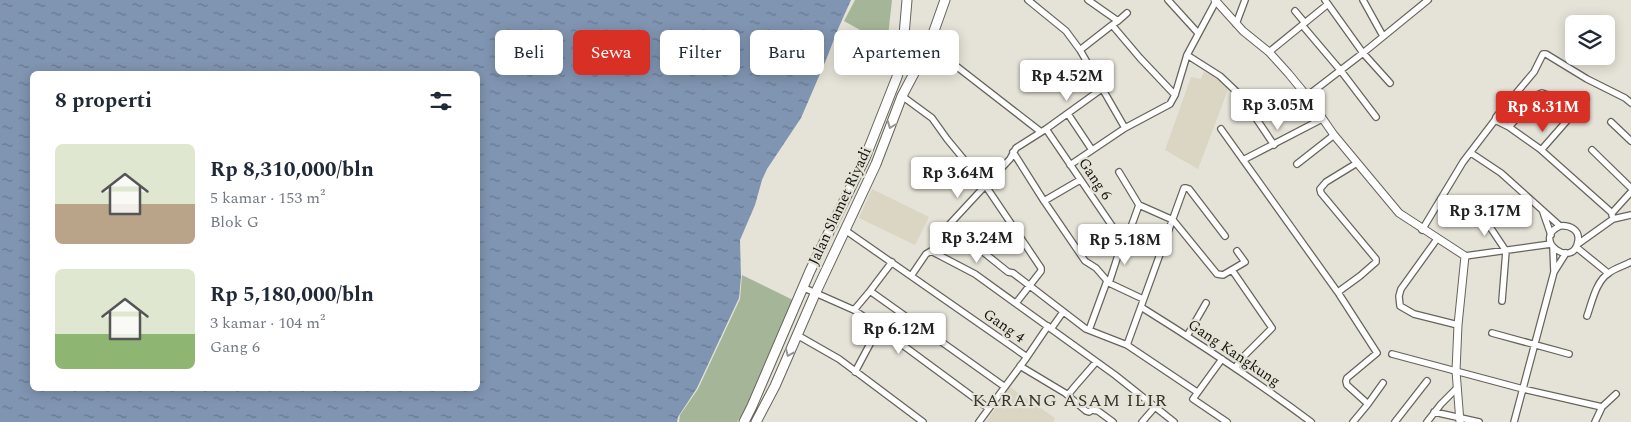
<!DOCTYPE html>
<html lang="id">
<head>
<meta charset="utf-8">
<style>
  :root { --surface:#fff; --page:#f6f6f7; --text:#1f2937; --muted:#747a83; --accent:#d93025 }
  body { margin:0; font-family:Spectral,serif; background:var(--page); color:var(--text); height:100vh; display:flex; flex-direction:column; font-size:19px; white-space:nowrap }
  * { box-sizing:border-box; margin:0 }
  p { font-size:16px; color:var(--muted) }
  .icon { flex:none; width:28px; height:28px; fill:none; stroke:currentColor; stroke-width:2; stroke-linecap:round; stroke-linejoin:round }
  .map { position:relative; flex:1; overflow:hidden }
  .drawer { position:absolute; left:30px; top:71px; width:450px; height:320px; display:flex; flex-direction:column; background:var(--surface); border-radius:8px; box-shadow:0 2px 12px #0003 }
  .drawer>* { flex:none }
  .banner { position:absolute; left:495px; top:30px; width:475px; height:45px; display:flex; gap:10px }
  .controls { position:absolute; left:1565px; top:15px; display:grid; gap:10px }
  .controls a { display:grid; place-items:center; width:50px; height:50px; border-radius:8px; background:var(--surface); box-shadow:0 2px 12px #0003; font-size:25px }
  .price { position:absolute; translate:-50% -42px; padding:0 11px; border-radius:5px; background:#fff; color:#222; font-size:16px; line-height:32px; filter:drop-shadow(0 1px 2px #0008) }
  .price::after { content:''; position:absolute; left:50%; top:30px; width:15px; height:11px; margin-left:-8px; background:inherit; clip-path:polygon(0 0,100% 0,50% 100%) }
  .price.active { background:var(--accent); color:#fff }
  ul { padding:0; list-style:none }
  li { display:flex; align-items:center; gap:15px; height:125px; padding:0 25px }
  li span { display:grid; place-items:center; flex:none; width:140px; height:100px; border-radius:8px; color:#555 }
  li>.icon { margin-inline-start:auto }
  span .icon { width:60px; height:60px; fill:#fffc; stroke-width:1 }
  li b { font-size:21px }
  h2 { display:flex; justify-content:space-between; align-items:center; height:60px; padding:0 25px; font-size:21px }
  .chip { padding:0 18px; border-radius:8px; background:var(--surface); box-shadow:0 2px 12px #0003; font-size:18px; line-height:45px }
  .chip.active { background:var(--accent); color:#fff }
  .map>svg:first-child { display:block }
  .built { fill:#dbd5c3 }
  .green { fill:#a5b698 }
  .water { fill:url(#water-ripples); fill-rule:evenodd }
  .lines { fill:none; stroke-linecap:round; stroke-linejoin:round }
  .minor-casing { stroke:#67645b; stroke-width:8 }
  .tertiary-casing { stroke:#67645b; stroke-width:9 }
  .trunk-casing { stroke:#67645b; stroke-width:11 }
  .minor { stroke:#fff; stroke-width:5.5 }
  .tertiary { stroke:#fff; stroke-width:7 }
  .trunk { stroke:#fff; stroke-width:9 }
  .oneway { stroke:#969593 }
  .labels { text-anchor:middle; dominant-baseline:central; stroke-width:4.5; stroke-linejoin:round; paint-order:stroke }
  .street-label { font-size:15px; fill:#151410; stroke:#e5e2d7 }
  .quarter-label { font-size:18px; letter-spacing:1px; fill:#39362e; stroke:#e5e2d7 }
</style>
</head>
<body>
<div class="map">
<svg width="1631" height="422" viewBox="0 0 1631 422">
  <defs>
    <pattern id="water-ripples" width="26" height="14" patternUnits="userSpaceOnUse" patternTransform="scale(1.25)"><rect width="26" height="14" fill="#8095b2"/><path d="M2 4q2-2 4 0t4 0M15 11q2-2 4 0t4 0" fill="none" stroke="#68788f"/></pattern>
  </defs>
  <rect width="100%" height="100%" fill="#e5e2d7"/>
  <path class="built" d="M1204 72 1224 80 1229 87 1198 169 1165 150 1191 77 1201 79Z
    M872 189 929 217 915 245 859 218Z
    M1010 387 1055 418 1053 422H986Z"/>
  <path class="green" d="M855 0H892L887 45 844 21Z
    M742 275 793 300 746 409 737 422H679L680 415 698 389 740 299Z"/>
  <path class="water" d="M0 0H851L838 29 826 60 801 118 767 169 762 180 755 205 740 240 741 277 739 298 697 388 678 417 677 422H0ZM32 74H478V389H32Z"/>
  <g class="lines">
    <defs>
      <path id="minor" d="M1028 0 1066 31 1080 50 1125 128
        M1088 0 1118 21 1112 25 1140 58 1175 95
        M1168 0 1198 33
        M1325 0 1363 53 1390 83
        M1363 0 1383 36
        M1295 11 1305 23
        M1118 21 1127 13
        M1236 24 1245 0
        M1302 25 1341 71 1376 117
        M929 45 1041 132
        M1080 50 1112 25
        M1269 52 1328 4
        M1187 55 1220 76 1241 96 1274 145
        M1103 88 1046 129 1016 148 1010 159 947 227 977 247 1008 272 1013 273 1086 329 1127 345 1184 188H1186L1189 189 1225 236
        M902 96 932 118 947 139 985 185 1041 268V271L1016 303
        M1307 96 1363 53 1428 0
        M1068 114 1092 150
        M1495 120 1509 127 1540 149 1543 148 1586 99
        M1611 122 1631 141
        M1509 127 1537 95 1542 93 1581 106
        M1046 129 1123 242
        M1221 129 1339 294 1377 353 1347 378 1346 381 1347 385 1368 404 1353 422
        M1540 149 1612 213
        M1592 150 1631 188
        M1013 152 1044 201 1085 261 1096 268 1109 283 1143 299
        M1471 153 1501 173 1560 226C1570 225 1580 230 1578 241 1574 270 1530 240 1560 226
        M1243 160 1322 119
        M1297 164 1334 135
        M1070 165 1125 128 1170 104 1175 95 1187 55 1216 1
        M1044 201 1080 180
        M1139 205 1173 220 1217 274 1223 275 1245 262 1237 251
        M1480 212 1506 251 1502 301
        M1543 212 1551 235
        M1612 215V213L1631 192
        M845 230 1027 357
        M1422 230 1463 162 1495 120 1496 117 1534 72 1543 54H1546L1587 79 1625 98 1631 103
        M1437 239 1401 289 1399 296 1400 306 1414 314 1458 325
        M1578 244 1613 219 1631 215
        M1576 247 1608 273
        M1553 248 1554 272
        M1465 256 1551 244
        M1232 270 1272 328 1244 356 1235 368
        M911 276 926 254 931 251 975 274 1115 375 1174 422
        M1109 283 1121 246 1127 238 1139 205 1119 172
        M802 287 854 310 866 318 988 408
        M870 291 892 262
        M1338 292 1360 276 1376 262V259L1321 193 1320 189 1326 182 1357 163
        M1141 307C1199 343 1256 381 1311 422
        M854 310 870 291 1005 387
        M1587 316C1592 302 1596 281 1609 273 1615 268 1624 266 1631 262
        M1051 329 1063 312
        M1089 330 1107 281
        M1492 333 1569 354
        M797 335 839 359 923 422
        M1187 336 1206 303
        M1127 345 1197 392
        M1392 354 1523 389 1602 407
        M1222 359 1193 399 1227 422
        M1020 366 1065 393 1086 411 1089 412 1092 410 1098 411 1113 422
        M855 372 871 342 881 329
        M1068 395C1077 383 1087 373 1096 362
        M1368 404 1383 383
        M1434 412 1479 422
        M979 422 1027 357 1048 326
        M1142 422 1155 407
        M1395 422 1427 381
        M1427 422 1441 404 1457 388
        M1514 422 1554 272 1566 253
        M1595 422 1602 407 1616 394"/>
      <path id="tertiary" d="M1215 0 1243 31 1269 52 1288 73 1307 96 1334 135 1399 213 1465 256 1458 325 1456 371 1460 422"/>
      <path id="trunk" d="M744 422 752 406 810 271 865 158 897 77 902 59 907 0
        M756 422 775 386 815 294 876 164 902 96 929 45 945 0"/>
    </defs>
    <use href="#minor" class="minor-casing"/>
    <use href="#tertiary" class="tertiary-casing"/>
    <use href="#trunk" class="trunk-casing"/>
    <use href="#minor" class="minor"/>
    <use href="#tertiary" class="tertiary"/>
    <use href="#trunk" class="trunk"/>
  </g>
  <defs><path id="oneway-chevron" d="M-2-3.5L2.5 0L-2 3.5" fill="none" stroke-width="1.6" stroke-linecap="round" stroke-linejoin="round" transform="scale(1.25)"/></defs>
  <g class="oneway">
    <use href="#oneway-chevron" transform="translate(891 125) rotate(111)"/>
    <use href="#oneway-chevron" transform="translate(789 353) rotate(114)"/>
  </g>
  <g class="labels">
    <g class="street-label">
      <text transform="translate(1095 179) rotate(56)">Gang 6</text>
      <text transform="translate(840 206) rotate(-65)">Jalan Slamet Riyadi</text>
      <text transform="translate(1004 326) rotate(35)">Gang 4</text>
      <text transform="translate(1234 353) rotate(34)">Gang Kangkung</text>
    </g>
    <g class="quarter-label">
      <text x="1070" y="400">KARANG ASAM ILIR</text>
    </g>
  </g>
</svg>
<div class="controls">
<a><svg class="icon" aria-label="layers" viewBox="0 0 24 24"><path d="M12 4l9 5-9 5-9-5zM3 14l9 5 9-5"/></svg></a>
</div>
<b class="price" style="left:1067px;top:102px">Rp 4.52M</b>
<b class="price" style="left:1278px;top:131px">Rp 3.05M</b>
<b class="price active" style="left:1543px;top:133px">Rp 8.31M</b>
<b class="price" style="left:958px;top:199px">Rp 3.64M</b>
<b class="price" style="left:1485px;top:237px">Rp 3.17M</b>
<b class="price" style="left:977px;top:264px">Rp 3.24M</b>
<b class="price" style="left:1125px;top:266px">Rp 5.18M</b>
<b class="price" style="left:899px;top:355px">Rp 6.12M</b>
<div class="banner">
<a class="chip">Beli</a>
<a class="chip active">Sewa</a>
<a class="chip">Filter</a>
<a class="chip">Baru</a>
<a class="chip">Apartemen</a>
</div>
<section class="drawer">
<h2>8 properti<svg class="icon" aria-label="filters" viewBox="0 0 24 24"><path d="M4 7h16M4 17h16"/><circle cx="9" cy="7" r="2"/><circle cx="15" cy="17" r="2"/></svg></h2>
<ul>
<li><span style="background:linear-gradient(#dfe7d0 60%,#b9a48a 0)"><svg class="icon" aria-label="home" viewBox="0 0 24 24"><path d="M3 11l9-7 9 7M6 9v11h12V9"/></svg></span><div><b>Rp 8,310,000/bln</b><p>5 kamar · 153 m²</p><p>Blok G</p></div></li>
<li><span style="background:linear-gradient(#dfe7d0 65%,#8fb573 0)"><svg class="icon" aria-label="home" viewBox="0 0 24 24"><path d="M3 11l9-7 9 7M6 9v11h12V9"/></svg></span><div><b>Rp 5,180,000/bln</b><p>3 kamar · 104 m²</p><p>Gang 6</p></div></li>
</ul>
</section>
</div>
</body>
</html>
